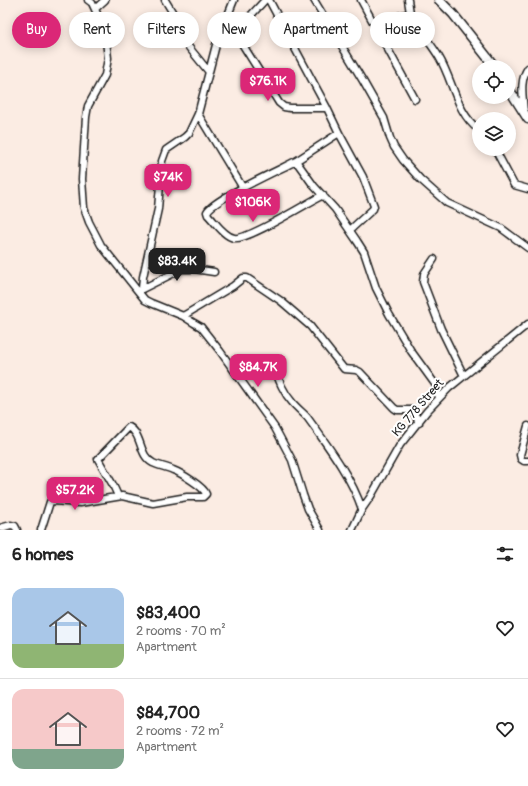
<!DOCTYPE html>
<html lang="en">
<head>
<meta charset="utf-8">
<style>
  :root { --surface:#fff; --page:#f2f2f2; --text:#222; --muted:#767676; --line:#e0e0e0; --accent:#db2777 }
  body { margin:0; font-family:Pangolin,sans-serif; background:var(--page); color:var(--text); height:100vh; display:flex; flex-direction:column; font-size:15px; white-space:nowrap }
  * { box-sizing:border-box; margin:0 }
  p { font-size:13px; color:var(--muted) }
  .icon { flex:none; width:22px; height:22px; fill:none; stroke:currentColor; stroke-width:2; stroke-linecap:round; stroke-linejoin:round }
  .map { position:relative; height:530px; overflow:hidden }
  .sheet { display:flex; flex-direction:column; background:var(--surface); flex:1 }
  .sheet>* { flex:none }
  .hud { position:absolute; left:12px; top:12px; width:504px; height:36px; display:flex; gap:8px }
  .tools { position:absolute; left:472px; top:60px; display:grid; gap:8px }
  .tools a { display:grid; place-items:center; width:44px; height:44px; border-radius:50%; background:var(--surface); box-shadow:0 2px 10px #0003; font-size:20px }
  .price { position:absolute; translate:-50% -34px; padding:0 9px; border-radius:8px; background:var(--accent); color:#fff; font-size:13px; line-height:26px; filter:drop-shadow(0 1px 2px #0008) }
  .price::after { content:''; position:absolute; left:50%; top:24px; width:12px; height:9px; margin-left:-6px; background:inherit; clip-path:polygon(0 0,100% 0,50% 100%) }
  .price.selected { background:#222; color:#fff }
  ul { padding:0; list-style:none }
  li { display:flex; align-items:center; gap:12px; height:100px; padding:0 12px }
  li+li { border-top:1px solid var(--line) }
  li span { display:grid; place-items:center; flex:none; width:112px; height:80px; border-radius:12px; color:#555 }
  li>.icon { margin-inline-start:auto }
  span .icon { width:48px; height:48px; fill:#fffc; stroke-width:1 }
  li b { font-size:17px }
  h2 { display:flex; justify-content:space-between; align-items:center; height:48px; padding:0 12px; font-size:17px }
  .tag { padding:0 14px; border-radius:18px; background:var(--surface); box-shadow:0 2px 10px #0003; font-size:14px; line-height:36px }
  .tag.selected { background:var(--accent); color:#fff }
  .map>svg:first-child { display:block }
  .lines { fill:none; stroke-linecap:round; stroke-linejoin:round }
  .minor-casing { stroke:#1c1c1c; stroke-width:9 }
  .tertiary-casing { stroke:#1c1c1c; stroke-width:11 }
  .minor { stroke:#fff; stroke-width:6 }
  .tertiary { stroke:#fff; stroke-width:8 }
  .labels { text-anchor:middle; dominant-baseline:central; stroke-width:4; stroke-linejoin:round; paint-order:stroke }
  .street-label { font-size:12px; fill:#1c1c1c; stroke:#fff }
</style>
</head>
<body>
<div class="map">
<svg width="528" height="530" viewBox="0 0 528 530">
  <rect width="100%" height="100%" fill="#fbece3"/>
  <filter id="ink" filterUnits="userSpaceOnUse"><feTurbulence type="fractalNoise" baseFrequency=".025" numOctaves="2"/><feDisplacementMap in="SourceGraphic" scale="8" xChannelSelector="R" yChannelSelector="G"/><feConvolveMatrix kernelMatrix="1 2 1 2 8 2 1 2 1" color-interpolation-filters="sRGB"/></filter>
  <g filter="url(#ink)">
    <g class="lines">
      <defs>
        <path id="minor" d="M88 0 92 3 100 20 106 41 108 58 105 75 88 106 86 117 82 179 84 208 89 222 101 245 145 300 151 303 183 316 194 323 201 327 220 351 275 428 292 460 303 495 308 509 320 530
          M165 0 182 28 187 45 209 72
          M234 0 216 45 198 114 243 188
          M269 0 327 108
          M314 0 363 81 384 118 390 138 394 147 403 160 420 179 447 203 501 228 528 248
          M361 0 415 99
          M408 0 410 13
          M95 9 105 0
          M225 21 236 34 279 103 284 107 290 108H327L339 133 296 161
          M374 23 410 13C418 29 430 42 439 57 453 80 456 113 479 130
          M236 34 242 25 265 0
          M524 112C523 97 519 81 528 68
          M339 133 363 177 374 206 373 209 350 230
          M495 149 514 185 528 189
          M323 195C307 203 247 241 234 238 224 236 215 222 208 215L207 212C212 200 281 169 296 161L314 186 335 209 357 241 364 252 376 288 389 314 411 351 435 384 439 398
          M434 259 424 274 423 282 441 329 464 376
          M142 289 143 277 158 209 162 161 166 150 185 137 189 133 198 114
          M140 290 182 269H194L214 272
          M183 316 233 286 243 278H247L281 301 310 326 344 369 356 370 360 372 394 408 397 410H413L419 423
          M273 364C278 377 282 391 292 402 296 407 302 412 307 417 327 445 351 476 362 509
          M528 426 520 455 521 459 524 461H528
          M0 528 11 525 15 526 17 530
          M41 530 50 502 53 501 80 503 122 496 153 503 187 497H203L206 494C204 487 181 473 173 470 167 467 159 466 153 463 138 455 143 435 129 427L98 459 113 485 118 496
          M352 530 362 509 371 496 400 445 427 411 449 388 528 324"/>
        <path id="tertiary" d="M439 0 453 14 495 67
          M509 89 528 119"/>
      </defs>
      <use href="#minor" class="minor-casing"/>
      <use href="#tertiary" class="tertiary-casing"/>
      <use href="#minor" class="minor"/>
      <use href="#tertiary" class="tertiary"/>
    </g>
  </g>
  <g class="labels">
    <g class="street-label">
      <text transform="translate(418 408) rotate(-49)">KG 778 Street</text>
    </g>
  </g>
</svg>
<div class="tools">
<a><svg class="icon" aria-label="locate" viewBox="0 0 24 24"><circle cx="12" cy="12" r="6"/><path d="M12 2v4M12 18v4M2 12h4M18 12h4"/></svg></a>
<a><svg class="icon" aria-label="layers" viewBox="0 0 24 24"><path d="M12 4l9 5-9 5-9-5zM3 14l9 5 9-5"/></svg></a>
</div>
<b class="price" style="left:268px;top:102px">$76.1K</b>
<b class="price" style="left:168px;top:198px">$74K</b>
<b class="price" style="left:253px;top:223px">$106K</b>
<b class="price selected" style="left:177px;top:282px">$83.4K</b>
<b class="price" style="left:258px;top:388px">$84.7K</b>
<b class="price" style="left:75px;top:511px">$57.2K</b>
<div class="hud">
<a class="tag selected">Buy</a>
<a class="tag">Rent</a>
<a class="tag">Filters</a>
<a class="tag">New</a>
<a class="tag">Apartment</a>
<a class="tag">House</a>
</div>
</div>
<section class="sheet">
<h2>6 homes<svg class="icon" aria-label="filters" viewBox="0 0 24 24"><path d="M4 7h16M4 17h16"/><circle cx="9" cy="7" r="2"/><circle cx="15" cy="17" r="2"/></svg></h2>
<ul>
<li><span style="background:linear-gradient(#a9c7e8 70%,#8fb573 0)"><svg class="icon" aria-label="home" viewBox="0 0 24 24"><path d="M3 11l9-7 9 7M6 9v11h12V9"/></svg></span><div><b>$83,400</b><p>2 rooms · 70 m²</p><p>Apartment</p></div><svg class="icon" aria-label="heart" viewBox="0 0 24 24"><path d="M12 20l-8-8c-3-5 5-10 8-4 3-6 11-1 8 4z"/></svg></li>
<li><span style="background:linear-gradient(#f6c9c9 75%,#7fa58c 0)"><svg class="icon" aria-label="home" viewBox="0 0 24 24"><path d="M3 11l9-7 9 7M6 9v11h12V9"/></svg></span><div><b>$84,700</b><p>2 rooms · 72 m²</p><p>Apartment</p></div><svg class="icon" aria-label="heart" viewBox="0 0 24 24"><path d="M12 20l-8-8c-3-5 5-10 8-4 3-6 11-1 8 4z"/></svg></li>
</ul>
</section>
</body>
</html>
